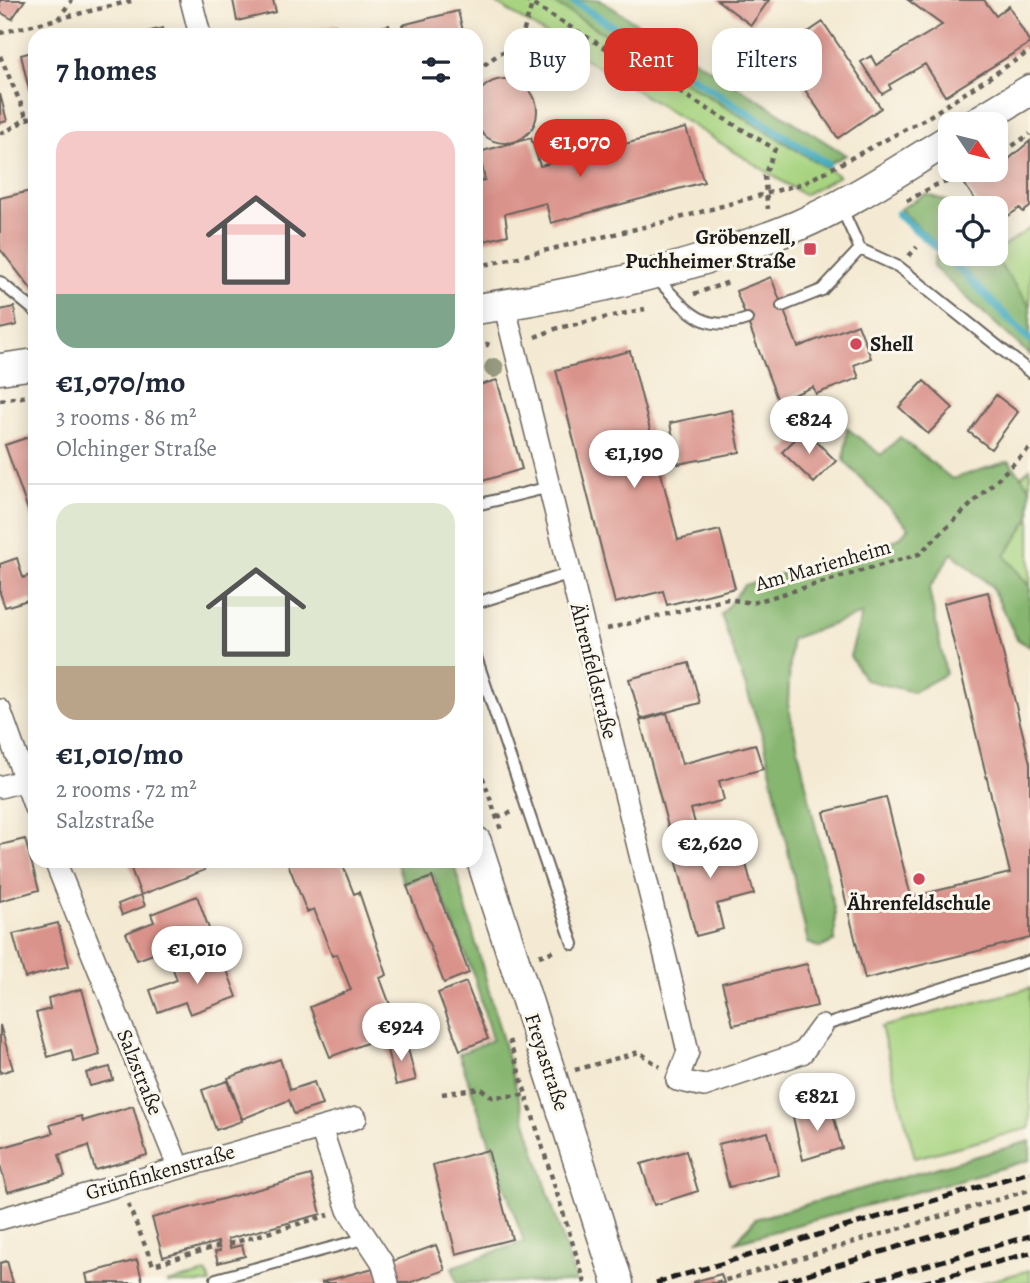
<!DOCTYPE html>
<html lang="en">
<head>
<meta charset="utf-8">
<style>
  :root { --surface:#fff; --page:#f2f2f3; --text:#1f2937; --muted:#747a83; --line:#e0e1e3; --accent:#d93025 }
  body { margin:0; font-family:Alegreya,serif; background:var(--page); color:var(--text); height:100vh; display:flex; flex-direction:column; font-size:26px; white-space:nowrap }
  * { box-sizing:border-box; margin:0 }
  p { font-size:23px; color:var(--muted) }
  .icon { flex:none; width:38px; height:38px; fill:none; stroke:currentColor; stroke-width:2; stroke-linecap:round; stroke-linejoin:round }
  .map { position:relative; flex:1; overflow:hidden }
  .drawer { position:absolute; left:28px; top:28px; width:455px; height:840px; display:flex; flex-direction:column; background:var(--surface); border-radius:21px; box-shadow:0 4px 18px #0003 }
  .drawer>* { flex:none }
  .top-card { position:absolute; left:504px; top:28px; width:420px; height:63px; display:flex; gap:14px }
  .needle { width:46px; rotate:125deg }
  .tools { position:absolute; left:938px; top:112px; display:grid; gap:14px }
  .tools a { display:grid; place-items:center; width:70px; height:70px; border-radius:14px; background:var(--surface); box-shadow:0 4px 18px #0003; font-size:35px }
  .price { position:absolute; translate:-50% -60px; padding:0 16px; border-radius:24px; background:#fff; color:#222; font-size:23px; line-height:46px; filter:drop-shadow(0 2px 4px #0008) }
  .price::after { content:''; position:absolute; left:50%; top:42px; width:21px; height:16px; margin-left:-10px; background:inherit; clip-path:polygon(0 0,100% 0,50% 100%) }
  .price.active { background:var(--accent); color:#fff }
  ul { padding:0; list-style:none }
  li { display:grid; align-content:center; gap:14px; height:371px; padding:0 28px }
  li+li { border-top:2px solid var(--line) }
  li span { display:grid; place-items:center; height:217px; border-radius:21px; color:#555 }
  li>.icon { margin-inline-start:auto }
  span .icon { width:126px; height:126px; fill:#fffc; stroke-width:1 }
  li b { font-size:30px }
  h2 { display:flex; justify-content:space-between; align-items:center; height:84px; padding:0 28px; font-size:30px }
  .chip { padding:0 24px; border-radius:21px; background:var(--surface); box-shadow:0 4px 18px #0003; font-size:24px; line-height:63px }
  .chip.active { background:var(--accent); color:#fff }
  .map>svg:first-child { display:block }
  .green { fill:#a8d481; stroke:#62784e; stroke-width:2 }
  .forest { fill:#86b66f; stroke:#516946; stroke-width:2 }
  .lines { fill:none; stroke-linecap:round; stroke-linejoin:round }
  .stream { stroke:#3da9bd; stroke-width:8 }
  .building { fill:#da938b }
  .lane-casing { stroke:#68645c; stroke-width:14 }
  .street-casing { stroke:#68645c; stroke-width:24 }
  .secondary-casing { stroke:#68645c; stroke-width:33 }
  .path { stroke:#68645c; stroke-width:4.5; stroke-dasharray:5 5; stroke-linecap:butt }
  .lane { stroke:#fff; stroke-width:10 }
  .street { stroke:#fff; stroke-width:21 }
  .secondary { stroke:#fff; stroke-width:30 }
  .rail { stroke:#1c1c1c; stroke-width:5; stroke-dasharray:10 5; stroke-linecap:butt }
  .tree { fill:#989c82 }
  .poi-dot { fill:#d1495b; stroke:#fbf7ec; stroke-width:2.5 }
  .labels { text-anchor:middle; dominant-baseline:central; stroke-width:6; stroke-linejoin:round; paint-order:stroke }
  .poi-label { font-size:21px; font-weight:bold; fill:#1c1c1c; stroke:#fbf7ec; text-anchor:end }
  .street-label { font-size:21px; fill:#1c1c1c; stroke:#fbf7ec }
</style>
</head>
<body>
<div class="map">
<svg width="1030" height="1283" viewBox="0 0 1030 1283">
  <rect width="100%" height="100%" fill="#fbf7ec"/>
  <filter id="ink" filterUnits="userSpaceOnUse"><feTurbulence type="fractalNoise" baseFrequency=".0143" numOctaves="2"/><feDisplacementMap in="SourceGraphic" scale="14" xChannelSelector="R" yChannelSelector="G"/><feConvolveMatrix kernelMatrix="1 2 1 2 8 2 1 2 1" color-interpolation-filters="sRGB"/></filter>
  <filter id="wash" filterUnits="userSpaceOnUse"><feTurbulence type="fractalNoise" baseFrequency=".00686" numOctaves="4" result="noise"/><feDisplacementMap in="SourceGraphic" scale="28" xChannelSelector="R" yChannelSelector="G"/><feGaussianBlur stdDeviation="1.57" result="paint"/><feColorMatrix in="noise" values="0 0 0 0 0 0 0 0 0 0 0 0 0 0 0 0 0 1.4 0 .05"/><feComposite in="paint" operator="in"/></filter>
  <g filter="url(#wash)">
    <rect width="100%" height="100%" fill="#f4ead3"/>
    <path class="green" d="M491 0H549L839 176 804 195Z
      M1030 228V306L992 254Z
      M1030 468V600L964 535Z
      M1030 988V1128L915 1158 881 1027Z
      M1030 1270V1283H982Z
      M207 1273 210 1283H166Z"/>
    <path class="forest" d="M549 0H600L846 155 824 166Z
      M926 194 956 204 959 208H950V254H992L1030 306V355L933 267 938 246 900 209Z
      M847 428 881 455 900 437 952 479 1009 461 1030 488V518L1005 556 1030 587V647L1017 639 991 586 952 553 929 589 946 674 913 692 865 680 850 656 862 614 791 639 788 704 835 913V941L820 948 808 943 764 741 721 615 744 585 898 539 909 528 844 461Z
      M396 861H453L520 1102 576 1282 457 1283 452 1267 524 1242 459 1054 492 1040 474 976 433 874 404 884Z
      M1030 1141V1160L736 1242 755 1219Z"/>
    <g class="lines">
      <path class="stream" d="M572 0 827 164
        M898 214 943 253 1030 340"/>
    </g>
    <g id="blocks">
      <path class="building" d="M0 0H25L12 19 0 12Z
        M233 0H273L276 12 237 21Z
        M717 0H769L751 25Z
        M908 0H984L996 16 1009 6 1030 43 945 96 925 64 889 85 891 89 882 94 861 62 871 56 876 65 942 25Z
        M458 11 464 35H404L402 25Z
        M823 22 881 108 838 138 779 52Z
        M335 25 337 35H317L315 30Z
        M389 25 392 35H355V34Z
        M163 28 165 35H138V34Z
        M35 51V102L32 103 21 55Z
        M473 111a32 32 0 1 1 64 0a32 32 0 1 1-64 0Z
        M0 94 7 121 0 123Z
        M686 128 704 182 551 223 546 203 505 214 508 235 476 243V182L485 180 479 152 531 138 540 166Z
        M1030 141V207L1023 212 1020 208 996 224V208H981L965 185 985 171 996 170Z
        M35 190V294L0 249V198Z
        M771 277 798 347 858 324 871 358 854 365 859 378 816 394 813 387 778 401 736 291Z
        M14 307 17 325 0 329V310Z
        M630 351 678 540 720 530 735 588 667 605 663 591 615 603 556 370Z
        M497 380 522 469 476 483V386Z
        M924 381 953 408 928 434 899 407Z
        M996 395 1018 412 991 449 969 432Z
        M732 410 740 452 678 464 670 423Z
        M805 430 836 461 814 483 782 452Z
        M35 435V527H34L5 445Z
        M17 558 23 578 35 573V608L31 599 5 607 0 593V564Z
        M988 592 1030 763V938L865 979 824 812 886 797 911 897 1010 873 944 603Z
        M689 663 700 703 641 719 629 679Z
        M667 713 682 764 755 744 763 769 719 781 724 800 691 809 696 827 670 834 640 721Z
        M696 829 702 855 741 845 754 894 717 904 723 929 696 936 670 836Z
        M25 839 39 890 0 901V845Z
        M128 861H202L205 870 141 895Z
        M287 861H341L354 894 359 892 387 975 380 978 392 1010 377 1016 385 1036 330 1057 310 1007 351 990 337 954 332 956 314 909 307 912Z
        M432 877 469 973 444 983 407 886Z
        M141 895 145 906 122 915 118 904Z
        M197 896 212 937 166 954 164 950 137 960 126 933 154 922 151 914Z
        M58 923 69 966 25 978 13 934Z
        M220 952 237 997 190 1014 185 1002 158 1012 150 990 177 980 173 969Z
        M807 964 817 1006 733 1025 722 983Z
        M466 982 488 1039 460 1050 438 993Z
        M82 989 100 1055 74 1062 71 1050 48 1057 36 1013 50 1009 48 998Z
        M0 1025 13 1069 0 1073Z
        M406 1041 416 1080 396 1085 386 1046Z
        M280 1059 290 1090 314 1082 322 1105 294 1114 289 1100 242 1119 228 1078Z
        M110 1067 113 1080 90 1086 86 1073Z
        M227 1081 242 1121 216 1130 202 1090Z
        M133 1106 147 1155 95 1170 88 1146 75 1150 59 1155 65 1176 8 1192 0 1165V1148L53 1133 50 1125 81 1116 83 1121Z
        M831 1107 842 1148 803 1160 793 1117Z
        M768 1132 779 1175 729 1187 718 1144Z
        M488 1150 512 1239 456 1254 433 1165Z
        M686 1151 698 1191 654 1205 641 1164Z
        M311 1175 321 1214 228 1239 230 1248 242 1245 245 1256 218 1263 215 1252 220 1251 218 1242 163 1257 152 1218Z
        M436 1245 445 1270 409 1283H398L390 1262Z
        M137 1260 143 1283H88L86 1274Z
        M7 1261 13 1283H0V1263Z
        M377 1267 382 1283H322V1282Z
        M721 1274 724 1283H693V1282Z"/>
    </g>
  </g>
  <g filter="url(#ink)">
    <use href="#blocks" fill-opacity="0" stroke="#68645c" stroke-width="2"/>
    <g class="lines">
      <defs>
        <path id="lane" d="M841 207 860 249
          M860 249 899 267 1030 372
          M654 276C684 305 700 336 747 319
          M0 282 35 311
          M782 306 822 290 860 249
          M476 505 550 487
          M476 603 571 573
          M476 657 573 944
          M822 1026 1030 961
          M216 1279 367 1238"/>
        <path id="street" d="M191 0 200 35
          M504 304 678 1008 688 1052 677 1080 704 1086 802 1053 822 1026
          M0 710 35 808
          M0 787 26 780
          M55 861 178 1166
          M321 1128 348 1210 382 1262 388 1283
          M0 1219 356 1118"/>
        <path id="secondary" d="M974 124 1030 90
          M476 309C585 293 695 268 797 226 849 204 902 168 950 139
          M0 369 35 364
          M476 842 618 1283"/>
      </defs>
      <use href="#lane" class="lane-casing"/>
      <use href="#street" class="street-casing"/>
      <use href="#secondary" class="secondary-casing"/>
      <path class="path" d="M525 0 775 149 764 176 768 209
        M58 19 72 0
        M0 33 135 0
        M0 56 27 118
        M476 71 500 53 518 49
        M509 79 532 4
        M0 133C14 130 22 118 35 117
        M476 157 480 158
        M996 157 1030 134
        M907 201 936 185 964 177 976 170
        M909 256 917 247
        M476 267 665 222 804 183 925 119 1030 51
        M694 294 729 282
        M535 337 558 328 645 309
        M476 344 487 345 488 342
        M0 400 35 395
        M607 629 727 599 752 603 919 554 1030 448
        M476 758 501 830
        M497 817 513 812
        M539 956 557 950
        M509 1040 585 1283
        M575 1070 639 1052 660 1067
        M442 1094 480 1088 492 1097 524 1095
        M128 1204 153 1265 219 1246
        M229 1244 329 1215
        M716 1283 1030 1190"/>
      <use href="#lane" class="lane"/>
      <use href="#street" class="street"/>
      <use href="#secondary" class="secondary"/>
      <path class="rail" d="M656 1283 1030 1172
        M778 1283 1030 1207
        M864 1283 1030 1236
        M922 1283 1030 1253"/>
    </g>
    <circle class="tree" cx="494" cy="368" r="10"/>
  </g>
  <g class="poi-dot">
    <rect x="803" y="242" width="14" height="14" rx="3.5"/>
    <circle cx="856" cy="344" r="7"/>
    <circle cx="919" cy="879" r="7"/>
  </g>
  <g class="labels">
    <g class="poi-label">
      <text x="796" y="237">Gröbenzell,<tspan x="796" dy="24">Puchheimer Straße</tspan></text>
      <text x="870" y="344" text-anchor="start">Shell</text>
      <text x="919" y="903" text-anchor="middle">Ährenfeldschule</text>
    </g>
    <g class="street-label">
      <text transform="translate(823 565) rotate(-16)">Am Marienheim</text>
      <text transform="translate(594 671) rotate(76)">Ährenfeldstraße</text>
      <text transform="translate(547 1062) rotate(72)">Freyastraße</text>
      <text transform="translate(140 1072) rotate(68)">Salzstraße</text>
      <text transform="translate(160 1172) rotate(-16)">Grünfinkenstraße</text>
    </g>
  </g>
</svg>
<div class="tools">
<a><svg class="needle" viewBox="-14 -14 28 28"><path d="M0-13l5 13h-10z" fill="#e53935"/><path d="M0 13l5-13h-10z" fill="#747a83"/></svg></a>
<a><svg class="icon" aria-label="locate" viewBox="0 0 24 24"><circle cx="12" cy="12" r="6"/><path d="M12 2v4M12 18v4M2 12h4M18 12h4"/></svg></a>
</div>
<b class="price active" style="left:580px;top:179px">€1,070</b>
<b class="price" style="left:809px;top:456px">€824</b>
<b class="price" style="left:634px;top:490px">€1,190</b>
<b class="price" style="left:710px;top:880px">€2,620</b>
<b class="price" style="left:197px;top:986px">€1,010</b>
<b class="price" style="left:401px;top:1063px">€924</b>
<b class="price" style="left:817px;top:1133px">€821</b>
<div class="top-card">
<a class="chip">Buy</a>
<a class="chip active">Rent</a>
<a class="chip">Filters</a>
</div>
<section class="drawer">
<h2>7 homes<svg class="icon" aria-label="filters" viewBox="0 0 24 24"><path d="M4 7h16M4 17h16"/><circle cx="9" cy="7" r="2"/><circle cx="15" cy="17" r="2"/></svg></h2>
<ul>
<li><span style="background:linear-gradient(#f6c9c9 75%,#7fa58c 0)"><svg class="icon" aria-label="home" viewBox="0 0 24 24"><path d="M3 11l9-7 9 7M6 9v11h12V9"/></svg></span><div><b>€1,070/mo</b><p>3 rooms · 86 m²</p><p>Olchinger Straße</p></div></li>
<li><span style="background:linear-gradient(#dfe7d0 75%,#b9a48a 0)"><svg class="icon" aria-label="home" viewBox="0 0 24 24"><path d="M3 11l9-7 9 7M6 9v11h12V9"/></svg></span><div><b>€1,010/mo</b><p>2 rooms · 72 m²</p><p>Salzstraße</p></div></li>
</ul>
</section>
</div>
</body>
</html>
